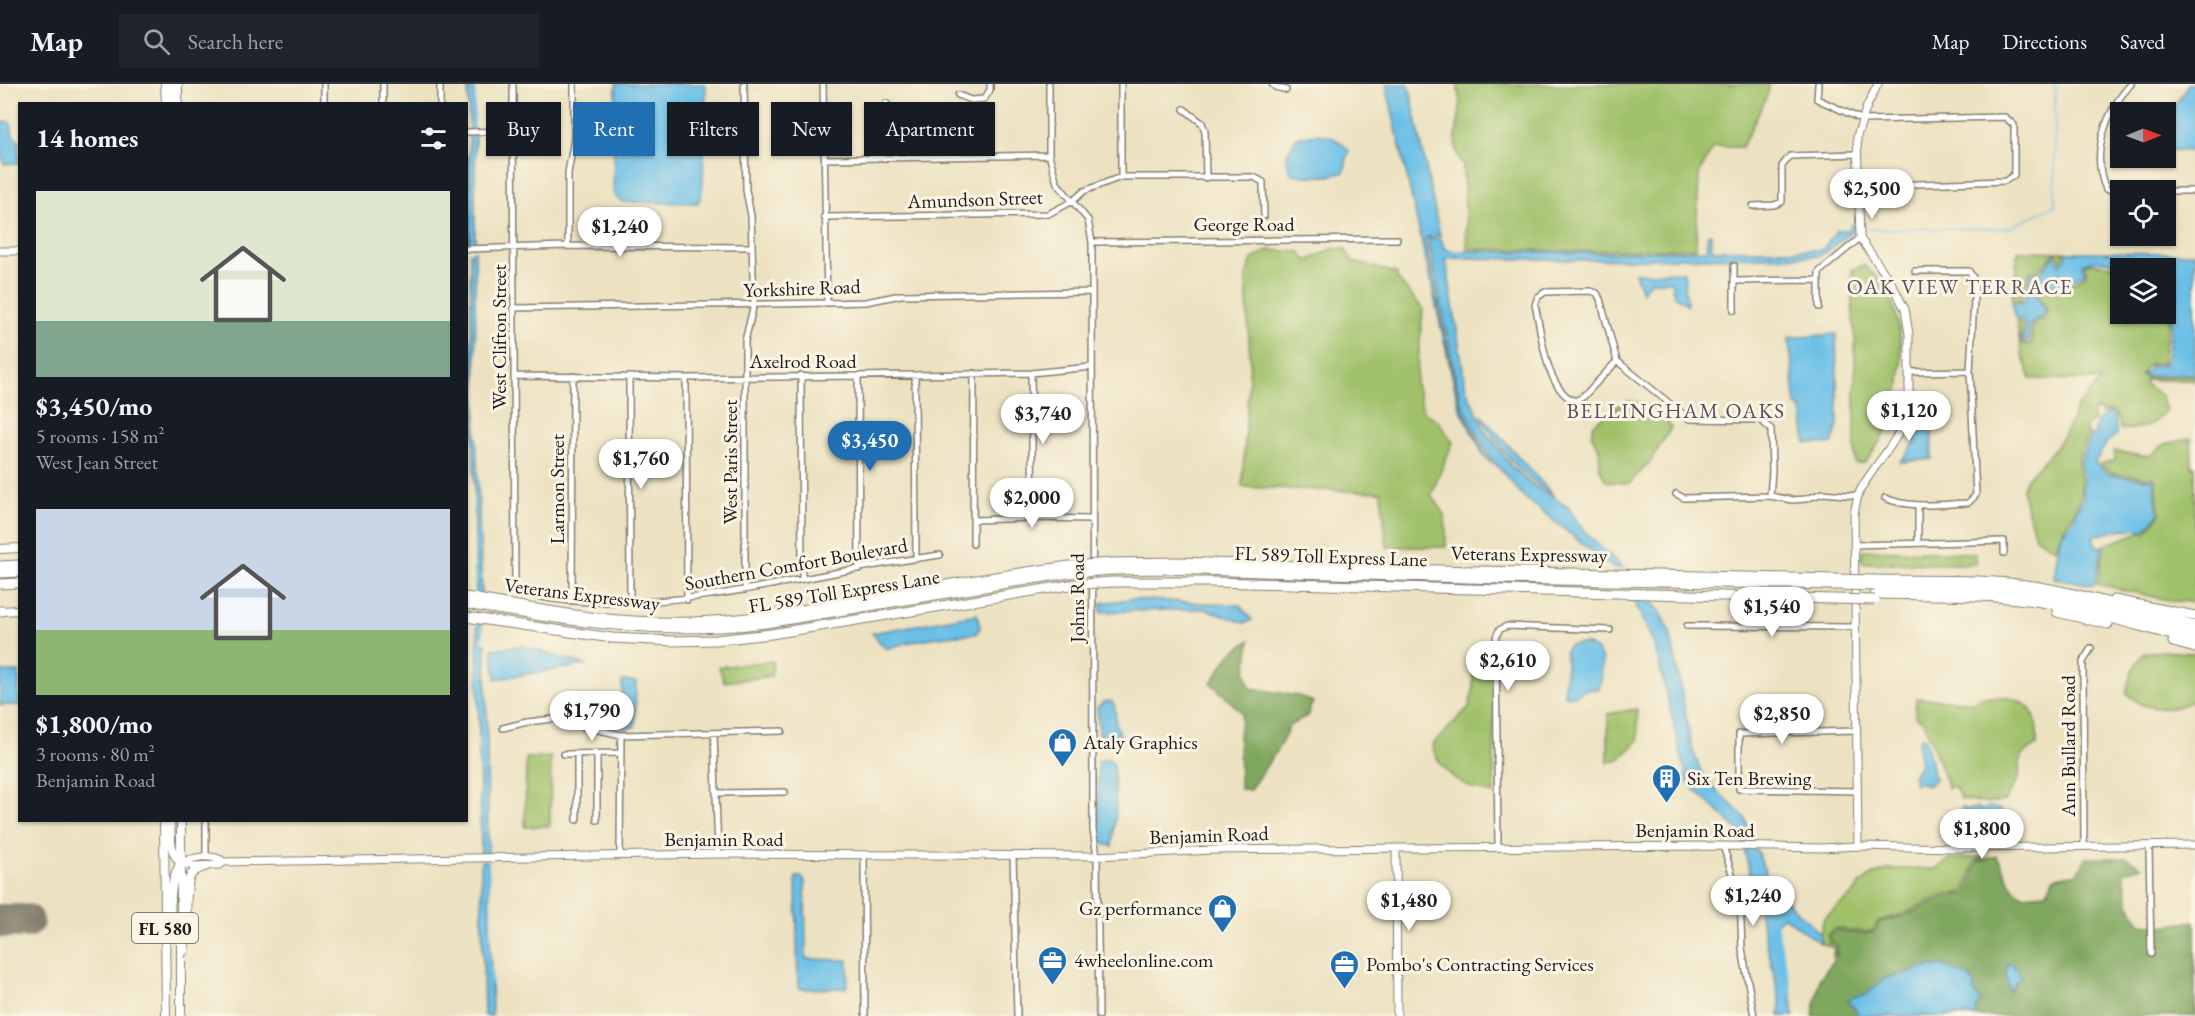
<!DOCTYPE html>
<html lang="en">
<head>
<meta charset="utf-8">
<style>
  :root { --surface:#171b24; --page:#20242c; --text:#f1f3f6; --muted:#9ea1a6; --line:#363941; --accent:#1f6fb2 }
  body { margin:0; font-family:"EB Garamond",serif; background:var(--page); color:var(--text); height:100vh; display:flex; flex-direction:column; font-size:22px; white-space:nowrap }
  * { box-sizing:border-box; margin:0 }
  p { font-size:20px; color:var(--muted) }
  .icon { flex:none; width:33px; height:33px; fill:none; stroke:currentColor; stroke-width:2; stroke-linecap:round; stroke-linejoin:round }
  .map { position:relative; flex:1; overflow:hidden }
  .side { position:absolute; left:18px; top:18px; width:450px; height:720px; display:flex; flex-direction:column; background:var(--surface); border-radius:0px; box-shadow:0 2px 4px #0004 }
  .side>* { flex:none }
  .top-card { position:absolute; left:486px; top:18px; width:570px; height:54px; display:flex; gap:12px }
  .needle { width:39px; rotate:89deg }
  .buttons { position:absolute; left:2110px; top:18px; display:grid; gap:12px }
  .buttons a { display:grid; place-items:center; width:66px; height:66px; border-radius:0px; background:var(--surface); box-shadow:0 2px 4px #0004; font-size:30px }
  .price { position:absolute; translate:-50% -51px; padding:0 14px; border-radius:21px; background:#fff; color:#222; font-size:20px; line-height:39px; filter:drop-shadow(0 2px 3px #0008) }
  .price::after { content:''; position:absolute; left:50%; top:36px; width:18px; height:14px; margin-left:-9px; background:inherit; clip-path:polygon(0 0,100% 0,50% 100%) }
  .price.on { background:var(--accent); color:#fff }
  ul { padding:0; list-style:none }
  li { display:grid; align-content:center; gap:12px; height:318px; padding:0 18px }
  li span { display:grid; place-items:center; height:186px; border-radius:0px; color:#555 }
  li>.icon { margin-inline-start:auto }
  span .icon { width:108px; height:108px; fill:#fffc; stroke-width:1 }
  li b { font-size:26px }
  h2 { display:flex; justify-content:space-between; align-items:center; height:72px; padding:0 18px; font-size:26px }
  .pill { padding:0 21px; border-radius:0px; background:var(--surface); box-shadow:0 2px 4px #0004; font-size:21px; line-height:54px }
  .pill.on { background:var(--accent); color:#fff }
  header { display:flex; align-items:center; gap:36px; box-sizing:border-box; height:84px; padding:0 30px; background:var(--surface); border-bottom:2px solid var(--line) }
  header strong { font-size:28px }
  nav { display:flex; gap:33px; margin-inline-start:auto; font-size:21px }
  .search { width:420px; height:54px; background:var(--page); display:flex; align-items:center; gap:15px; box-sizing:border-box; padding:0 21px; border-radius:0px; color:var(--muted); font-size:22px }
  .map>svg:first-child { display:block }
  .green { fill:#a0c16a; stroke:#5e6e43; stroke-width:1.5 }
  .forest { fill:#80a75e; stroke:#4e623d; stroke-width:1.5 }
  .water { fill:#6bbfe7; stroke:#446e82; stroke-width:1.5 }
  .lines { fill:none; stroke-linecap:round; stroke-linejoin:round }
  .stream { stroke:#6bbfe7; stroke-width:1.5 }
  .canal { stroke:#6bbfe7; stroke-width:5 }
  .runway { stroke:#847f6e; stroke-width:34 }
  .minor-casing { stroke:#847f6e; stroke-width:8 }
  .tertiary-casing { stroke:#847f6e; stroke-width:9 }
  .secondary-casing { stroke:#847f6e; stroke-width:10 }
  .primary-casing { stroke:#847f6e; stroke-width:10 }
  .motorway-casing { stroke:#847f6e; stroke-width:11 }
  .minor { stroke:#fff; stroke-width:5 }
  .tertiary { stroke:#fff; stroke-width:7 }
  .secondary { stroke:#fff; stroke-width:8 }
  .primary { stroke:#fff; stroke-width:8 }
  .motorway { stroke:#fff; stroke-width:9 }
  .motorway-bridge-casing { stroke:#847f6e; stroke-width:11; stroke-linecap:butt }
  .motorway-bridge { stroke:#fff; stroke-width:9 }
  .labels { text-anchor:middle; dominant-baseline:central; stroke-width:6; stroke-linejoin:round; paint-order:stroke }
  .shield { fill:#fcf5e5; stroke:#5f5d58; stroke-width:1.5 }
  .shield-label { font-size:18px; font-weight:bold; fill:#1c1c1c }
  .street-label { font-size:20px; fill:#1c1c1c; stroke:#fcf5e5 }
  .poi-label { font-size:20px; fill:#1c1c1c; stroke:#fcf5e5; text-anchor:start }
  .neighbourhood-label { font-size:21px; letter-spacing:1.5px; fill:#594d5f; stroke:#fcf5e5 }
</style>
</head>
<body>
<header>
<strong>Map</strong>
<div class="search"><svg class="icon" aria-label="search" viewBox="0 0 24 24"><circle cx="10" cy="10" r="6"/><path d="M15 15l6 6"/></svg>Search here</div>
<nav><a>Map</a><a>Directions</a><a>Saved</a></nav>
</header>
<div class="map">
<svg width="2195" height="932" viewBox="0 0 2195 932">
  <rect width="100%" height="100%" fill="#fcf5e5"/>
  <filter id="ink" filterUnits="userSpaceOnUse"><feTurbulence type="fractalNoise" baseFrequency=".0167" numOctaves="2"/><feDisplacementMap in="SourceGraphic" scale="12" xChannelSelector="R" yChannelSelector="G"/><feConvolveMatrix kernelMatrix="1 2 1 2 8 2 1 2 1" color-interpolation-filters="sRGB"/></filter>
  <filter id="wash" filterUnits="userSpaceOnUse"><feTurbulence type="fractalNoise" baseFrequency=".008" numOctaves="4" result="noise"/><feDisplacementMap in="SourceGraphic" scale="24" xChannelSelector="R" yChannelSelector="G"/><feGaussianBlur stdDeviation="1.35" result="paint"/><feColorMatrix in="noise" values="0 0 0 0 0 0 0 0 0 0 0 0 0 0 0 0 0 1.4 0 .05"/><feComposite in="paint" operator="in"/></filter>
  <g filter="url(#wash)">
    <rect width="100%" height="100%" fill="#ece2c1"/>
    <path class="green" d="M1457 0H1769L1768 10 1742 63H1713L1699 90 1696 164 1588 167 1467 165 1463 82C1448 60 1460 43 1460 20 1460 13 1458 6 1457 0Z
      M1332 165H1345L1353 178 1397 189V194L1423 225 1416 300 1423 327 1438 337 1453 358 1431 411C1448 431 1446 438 1446 463H1387L1381 408 1242 403 1250 278 1246 192 1252 175 1269 166 1300 168 1307 177Z
      M2018 167 2065 168 2061 177 2057 170 2055 169 2038 187H2030L2021 216 2012 217Z
      M2089 179 2131 184H2121V230H2166V220L2168 223 2169 238 2163 279 2149 280 2140 291 2145 294 2195 292V296H2145L2146 301 2161 312 2166 327C2150 345 2143 345 2120 345V339L2113 327H2107L2102 330 2097 325 2093 327V337L2085 343 2089 350C2086 359 2078 372 2078 381 2079 392 2083 403 2080 414 2075 433 2059 445 2056 465L2035 453 2022 406 2026 395 2055 364 2067 345 2078 322 2101 296 2031 295 2021 268 2016 237 2020 238 2022 242 2020 259 2029 261 2033 258 2031 247 2034 239 2044 234 2047 225 2039 211 2042 205H2064L2072 201 2086 190 2085 181Z
      M1863 181C1868 185 1873 189 1877 193 1906 226 1906 292 1893 331 1887 349 1876 364 1865 379H1855V257L1851 204 1852 186Z
      M1629 317C1648 320 1662 326 1671 344L1650 378 1629 400 1606 397 1600 385 1599 364 1591 351 1594 340 1615 323Z
      M2191 354 2192 383 2195 382V518L2172 517 2097 500 2105 461 2140 448H2146L2160 430 2155 394 2111 389 2100 380 2115 376 2114 367 2142 372 2151 371 2163 361Z
      M1863 466H1865L1976 469 1975 480 1862 479Z
      M2162 567 2195 569V614C2181 626 2160 627 2143 621 2137 619 2131 613 2126 609 2130 590 2132 584 2144 569Z
      M1491 571 1494 579V710C1467 706 1439 689 1432 661L1469 623 1473 607V579Z
      M773 577 771 592 724 598 719 583Z
      M1982 613C2022 612 2040 618 2037 661L2021 672 2019 692 2005 717 1985 719 1961 715 1954 702 1948 704 1924 638 1915 632 1916 614 1966 617 1972 619Z
      M1637 625 1638 657 1621 674 1608 679V630Z
      M551 673 550 742 525 743 526 674Z
      M1977 773H1985L1975 777 1964 808 1944 810 1903 830 1878 837 1873 846 1865 848 1835 844 1827 851 1829 859 1835 863V871L1832 875 1834 864 1820 859V850L1824 834 1853 810 1862 798 1872 791 1890 785H1935L1951 775Z"/>
    <path class="forest" d="M469 73 470 159H467L466 74Z
      M1250 556 1246 588 1250 604 1299 612 1313 618 1307 632 1289 642C1281 665 1264 684 1250 706L1240 705 1239 651 1242 629 1211 599 1229 571Z
      M1997 772 2011 801 2022 811 2046 809 2055 793 2078 789 2086 774H2127L2142 783 2124 788 2128 817 2141 840 2161 842 2195 837V932H1813L1820 894 1837 872V861L1831 858 1829 851 1836 846 1865 850 1875 847 1879 838 1904 832 1946 812 1966 810 1977 778Z"/>
    <path class="water" d="M468 0H474V45H469Z
      M616 0H706L703 97 701 112 698 119 622 118 617 114 613 105Z
      M1386 0H1409L1440 152 1427 153 1425 155 1458 315 1485 372 1493 381 1484 372 1459 323Z
      M2188 0H2195V67L2166 66V35Z
      M8 37 11 40 13 52 19 57V79L4 80 3 73 0 71V40Z
      M469 50H475V162H470Z
      M1318 50C1333 52 1339 56 1349 67L1344 88C1328 94 1308 93 1292 90 1283 73 1287 68 1297 53Z
      M1852 140H1856L1855 147C1840 154 1834 166 1818 172L1574 176 1459 174 1446 176 1466 305 1487 350 1512 383 1530 399 1568 423 1584 447 1623 484H1613L1524 413 1488 371 1460 315 1428 155H1441L1444 164 1450 167 1596 169 1706 166 1708 150 1711 149 1712 166H1822L1837 146H1849Z
      M475 167 476 345 482 513 476 512 470 168Z
      M2067 168 2195 169V290L2145 292 2142 290 2148 287 2150 282 2165 281C2169 267 2176 227 2166 217V184C2158 184 2149 185 2141 184 2124 183 2099 171 2083 180L2084 189 2063 203H2040L2036 211 2045 225 2042 233 2032 238 2028 247 2030 257 2022 258 2025 241 2022 236 2015 234 2012 219 2023 218 2027 209 2031 189H2040L2055 171 2060 181 2065 175Z
      M1684 188 1687 221 1674 211 1671 197H1651L1642 208 1635 189Z
      M1836 250 1838 342 1832 360 1806 359 1802 325 1796 322 1789 254Z
      M1932 318V375L1900 378 1913 362 1926 321Z
      M2108 329H2112L2116 337V351L2107 358 2095 379 2110 391 2154 396 2158 430 2145 446 2123 445 2093 452 2096 462H2103L2094 501 2054 494 2060 453 2072 437 2083 414V393L2080 380 2091 352 2095 351 2096 337Z
      M1481 331 1554 412C1521 391 1498 366 1481 331Z
      M1647 513 1660 527 1670 547 1692 664 1703 693 1745 734 1755 760H1743L1739 747 1688 699 1655 563 1633 514Z
      M1130 515 1240 521 1252 536 1245 539 1205 525 1101 528V519Z
      M977 530 980 544 976 550C944 551 916 555 886 565L872 549Z
      M477 537 482 538 480 557 486 560 488 772H481Z
      M1584 560C1607 566 1603 583 1600 602L1599 605C1590 605 1582 605 1576 612L1564 611 1566 580 1565 566 1570 561Z
      M523 562 587 581 496 595 492 565Z
      M0 588H19V621H0Z
      M622 597 636 598 635 643 623 644Z
      M1111 617 1115 623 1116 641 1121 653 1104 663 1100 660 1097 624 1103 618Z
      M1921 653 1925 654 1935 695 1928 702 1918 698 1915 700 1913 691 1920 681 1918 659Z
      M1107 674 1113 678 1116 728 1112 762 1099 759 1098 678Z
      M1962 723 1968 726 1977 723 1981 726 1990 723 2000 725V746L1996 748 1964 746 1961 741Z
      M1744 765 1757 766 1770 801 1820 849V859L1783 832 1775 840 1791 905 1794 932H1780V916Z
      M481 777H488L492 932H484Z
      M796 793H801L805 797 806 875 848 876V894L846 904 801 905 798 903Z
      M2008 879H2011L2014 884 2018 886 2022 896H2017L2009 908 2006 891Z
      M1944 882 1969 893 1974 899V907L1980 918 1976 924V932H1858L1857 927 1847 917 1856 912 1867 910 1885 894 1911 889 1919 884Z"/>
    <g class="lines">
      <path class="stream" d="M474 45 475 0
        M1866 145 2009 144 2055 121V0
        M481 540 484 559
        M488 777 491 828 490 853
        M491 885V901"/>
      <path class="canal" d="M1773 834 1790 907"/>
      <path class="runway" d="M0 837H27"/>
    </g>
  </g>
  <g filter="url(#ink)">
    <g class="lines">
      <defs>
        <path id="minor" d="M324 0V20
          M383 0V20
          M513 0 515 505C538 515 567 517 591 518 710 523 823 486 940 471
          M744 0 746 106 751 132 754 220 745 257V506
          M823 0 827 219
          M1049 0V71L1057 99 1088 136 1092 158 1093 746 1097 772 1099 932
          M1272 0 1275 3 1286 6
          M1818 0 1817 15 1863 36 2005 33 2014 41V91L2005 97 1859 102
          M958 11 971 16 984 15 990 6V0
          M886 19 892 26 895 74
          M440 20V0
          M1184 25 1202 39 1205 47 1206 94
          M466 48 514 47
          M825 75 1049 71
          M1121 93V0
          M2166 107H2195
          M2121 108 2106 105C2090 70 2106 27 2131 0
          M1753 122 1774 121 1782 118V82L1790 72 1858 70
          M824 133 1048 130 1073 117 1084 107 1121 93H1254L1263 98 1264 132
          M1092 158 1397 155
          M568 162V89L574 55V0
          M466 165 568 162 752 163
          M1734 197 1818 196
          M1590 207 1597 209 1600 215 1617 277 1583 313 1575 317C1545 306 1542 249 1535 221L1538 213 1545 208Z
          M1819 223V188L1860 154
          M513 224 827 219 866 218 901 211 1090 208
          M1734 226V182
          M1617 277 1689 335 1760 336 1771 345 1772 387 1770 412
          M1909 288 1970 287
          M1031 289 1033 434
          M801 291 802 495
          M915 291 916 474
          M515 292 686 294 858 292 1031 289 1091 283
          M858 292 859 485
          M629 293 630 520
          M686 294 687 516
          M1676 410 1684 414 1770 412 1792 416 1806 415 1823 409 1858 412
          M1885 414C1911 425 1940 420 1968 419L1976 411 1970 287 1975 197 1969 187H1915
          M1918 421V459
          M974 436 1033 434 1091 435
          M973 460 974 289
          M1855 461 2004 457V469
          M572 517 573 292
          M1687 542 1856 543
          M503 644 527 638 562 634 582 642 621 651 782 647
          M1857 647 1739 650V705L1858 707
          M714 649 718 770
          M564 670 621 669
          M577 670V736
          M597 670V736
          M716 709 785 708
          M206 736V774
          M1723 762 1740 814 1742 864 1754 932
          M2084 762 2083 578 2091 564
          M2149 762 2151 870
          M1498 763 1496 553 1499 546 1507 542 1610 546
          M1013 771 1017 932
          M620 772 621 651
          M864 772 865 932"/>
        <path id="tertiary" d="M0 167H20
          M1858 762 1854 430C1856 421 1857 411 1862 403 1879 374 1905 352 1909 317V250L1905 225 1892 200 1860 154 1857 52 1867 22 1878 0
          M1396 764 1397 932
          M181 779 193 782 220 781 224 778 718 770 1097 772 1212 766 1402 764 1723 762 1821 764 1858 762 1956 764 2195 761
          M181 779C193 773 213 769 224 778"/>
        <path id="secondary" d="M0 465 20 464
          M0 527 20 526"/>
        <path id="primary" d="M165 0 166 20
          M172 0V20
          M178 0V20
          M164 736 166 932
          M170 736C171 751 169 769 181 779
          M170 833C171 815 170 795 181 779
          M184 867C189 848 183 802 191 791 195 785 201 784 207 782
          M181 932V736"/>
        <path id="motorway" d="M1112 479 1178 478 1393 485 1835 495
          M0 482 20 481
          M1112 486 1165 485 1501 495 1834 501
          M0 489 20 488
          M1875 496C1930 497 1986 494 2040 503 2092 512 2143 529 2195 542
          M1112 498H1213L1835 515
          M0 500 20 499
          M1875 502C1928 504 1983 501 2035 509 2089 517 2142 536 2195 549
          M1875 510C1928 511 1982 510 2035 517 2089 525 2142 544 2195 557
          M466 513C541 526 616 541 692 538 742 537 792 528 841 519 917 506 993 492 1070 482
          M2114 516 2195 532
          M466 520C572 538 658 552 766 539L1069 489
          M0 527H2
          M2057 528 2108 540
          M466 533 612 554 673 557 716 556 771 550 1070 501
          M2173 558 2195 564"/>
      </defs>
      <use href="#minor" class="minor-casing"/>
      <use href="#tertiary" class="tertiary-casing"/>
      <use href="#secondary" class="secondary-casing"/>
      <use href="#primary" class="primary-casing"/>
      <use href="#motorway" class="motorway-casing"/>
      <use href="#minor" class="minor"/>
      <use href="#tertiary" class="tertiary"/>
      <use href="#secondary" class="secondary"/>
      <use href="#primary" class="primary"/>
      <use href="#motorway" class="motorway"/>
      <defs>
        <path id="motorway-bridge" d="M1070 482 1112 479
          M1069 489 1112 486
          M1835 495 1875 496
          M1070 501 1112 498
          M1834 501 1875 502
          M1835 515 1875 516"/>
      </defs>
      <use href="#motorway-bridge" class="motorway-bridge-casing"/>
      <use href="#motorway-bridge" class="motorway-bridge"/>
    </g>
  </g>
  <defs>
    <symbol id="shop-pin" viewBox="-11 -11 22 30"><path d="M0 17L-7.5 6A9.5 9.5 0 1 1 7.5 6Z" fill="#1f6fb2" stroke="#fcf5e5"/><path d="M-5-2.5h2.3a2.7 3.5 0 0 1 5.4 0H5L5.5 6h-11ZM-1.5-2.5h3a1.5 2.3 0 0 0-3 0Z" fill="#fff"/></symbol>
    <symbol id="building-pin" viewBox="-11 -11 22 30"><path d="M0 17L-7.5 6A9.5 9.5 0 1 1 7.5 6Z" fill="#1f6fb2" stroke="#fcf5e5"/><path d="M-4-6H4V6H1V3H-1V6H-4ZM-2.5-4.3h1.7v1.8h-1.7ZM.8-4.3h1.7v1.8H.8ZM-2.5-1h1.7V.8h-1.7ZM.8-1h1.7V.8H.8Z" fill="#fff"/></symbol>
    <symbol id="office-pin" viewBox="-11 -11 22 30"><path d="M0 17L-7.5 6A9.5 9.5 0 1 1 7.5 6Z" fill="#1f6fb2" stroke="#fcf5e5"/><path d="M-6-3h4V-5.5h4V-3h4V5H-6ZM-1-4.5V-3h2v-1.5ZM-6 0V1H6V0Z" fill="#fff"/></symbol>
  </defs>
  <g fill-rule="evenodd">
    <use href="#shop-pin" x="1046" y="642" width="33" height="45"/>
    <use href="#building-pin" x="1650" y="678" width="33" height="45"/>
    <use href="#shop-pin" x="1206" y="808" width="33" height="45"/>
    <use href="#office-pin" x="1036" y="860" width="33" height="45"/>
    <use href="#office-pin" x="1328" y="864" width="33" height="45"/>
  </g>
  <g class="labels">
    <rect class="shield" x="132" y="829" width="66" height="30" rx="4.5"/>
    <g class="shield-label">
      <text x="165" y="844">FL 580</text>
    </g>
    <g class="street-label">
      <text transform="translate(975 115) rotate(-2)">Amundson Street</text>
      <text x="1244" y="140">George Road</text>
      <text transform="translate(802 204) rotate(-2)">Yorkshire Road</text>
      <text transform="translate(499 253) rotate(-90)">West Clifton Street</text>
      <text x="803" y="277">Axelrod Road</text>
      <text transform="translate(730 378) rotate(-90)">West Paris Street</text>
      <text transform="translate(557 405) rotate(-90)">Larmon Street</text>
      <text transform="translate(1529 470) rotate(1)">Veterans Expressway</text>
      <text transform="translate(1331 472) rotate(2)">FL 589 Toll Express Lane</text>
      <text transform="translate(796 480) rotate(-10)">Southern Comfort Boulevard</text>
      <text transform="translate(844 507) rotate(-9)">FL 589 Toll Express Lane</text>
      <text transform="translate(582 510) rotate(7)">Veterans Expressway</text>
      <text transform="translate(1077 514) rotate(-90)">Johns Road</text>
      <text transform="translate(2068 662) rotate(-90)">Ann Bullard Road</text>
      <text x="1695" y="746">Benjamin Road</text>
      <text transform="translate(1209 751) rotate(-2)">Benjamin Road</text>
      <text x="724" y="755">Benjamin Road</text>
    </g>
    <g class="poi-label">
      <text x="1083" y="658">Ataly Graphics</text>
      <text x="1687" y="694">Six Ten Brewing</text>
      <text x="1202" y="824" text-anchor="end">Gz performance</text>
      <text x="1074" y="876">4wheelonline.com</text>
      <text x="1366" y="880">Pombo's Contracting Services</text>
    </g>
    <g class="neighbourhood-label">
      <text x="1960" y="202">OAK VIEW TERRACE</text>
      <text x="1676" y="326">BELLINGHAM OAKS</text>
    </g>
  </g>
</svg>
<div class="buttons">
<a><svg class="needle" viewBox="-14 -14 28 28"><path d="M0-13l5 13h-10z" fill="#e53935"/><path d="M0 13l5-13h-10z" fill="#9ea1a6"/></svg></a>
<a><svg class="icon" aria-label="locate" viewBox="0 0 24 24"><circle cx="12" cy="12" r="6"/><path d="M12 2v4M12 18v4M2 12h4M18 12h4"/></svg></a>
<a><svg class="icon" aria-label="layers" viewBox="0 0 24 24"><path d="M12 4l9 5-9 5-9-5zM3 14l9 5 9-5"/></svg></a>
</div>
<b class="price" style="left:1872px;top:136px">$2,500</b>
<b class="price" style="left:620px;top:174px">$1,240</b>
<b class="price" style="left:1909px;top:358px">$1,120</b>
<b class="price" style="left:1043px;top:361px">$3,740</b>
<b class="price on" style="left:870px;top:388px">$3,450</b>
<b class="price" style="left:641px;top:406px">$1,760</b>
<b class="price" style="left:1032px;top:445px">$2,000</b>
<b class="price" style="left:1772px;top:554px">$1,540</b>
<b class="price" style="left:1508px;top:608px">$2,610</b>
<b class="price" style="left:592px;top:658px">$1,790</b>
<b class="price" style="left:1782px;top:661px">$2,850</b>
<b class="price" style="left:1982px;top:776px">$1,800</b>
<b class="price" style="left:1753px;top:843px">$1,240</b>
<b class="price" style="left:1409px;top:848px">$1,480</b>
<div class="top-card">
<a class="pill">Buy</a>
<a class="pill on">Rent</a>
<a class="pill">Filters</a>
<a class="pill">New</a>
<a class="pill">Apartment</a>
</div>
<section class="side">
<h2>14 homes<svg class="icon" aria-label="filters" viewBox="0 0 24 24"><path d="M4 7h16M4 17h16"/><circle cx="9" cy="7" r="2"/><circle cx="15" cy="17" r="2"/></svg></h2>
<ul>
<li><span style="background:linear-gradient(#dfe7d0 70%,#7fa58c 0)"><svg class="icon" aria-label="home" viewBox="0 0 24 24"><path d="M3 11l9-7 9 7M6 9v11h12V9"/></svg></span><div><b>$3,450/mo</b><p>5 rooms · 158 m²</p><p>West Jean Street</p></div></li>
<li><span style="background:linear-gradient(#c9d6e8 65%,#8fb573 0)"><svg class="icon" aria-label="home" viewBox="0 0 24 24"><path d="M3 11l9-7 9 7M6 9v11h12V9"/></svg></span><div><b>$1,800/mo</b><p>3 rooms · 80 m²</p><p>Benjamin Road</p></div></li>
</ul>
</section>
</div>
</body>
</html>
